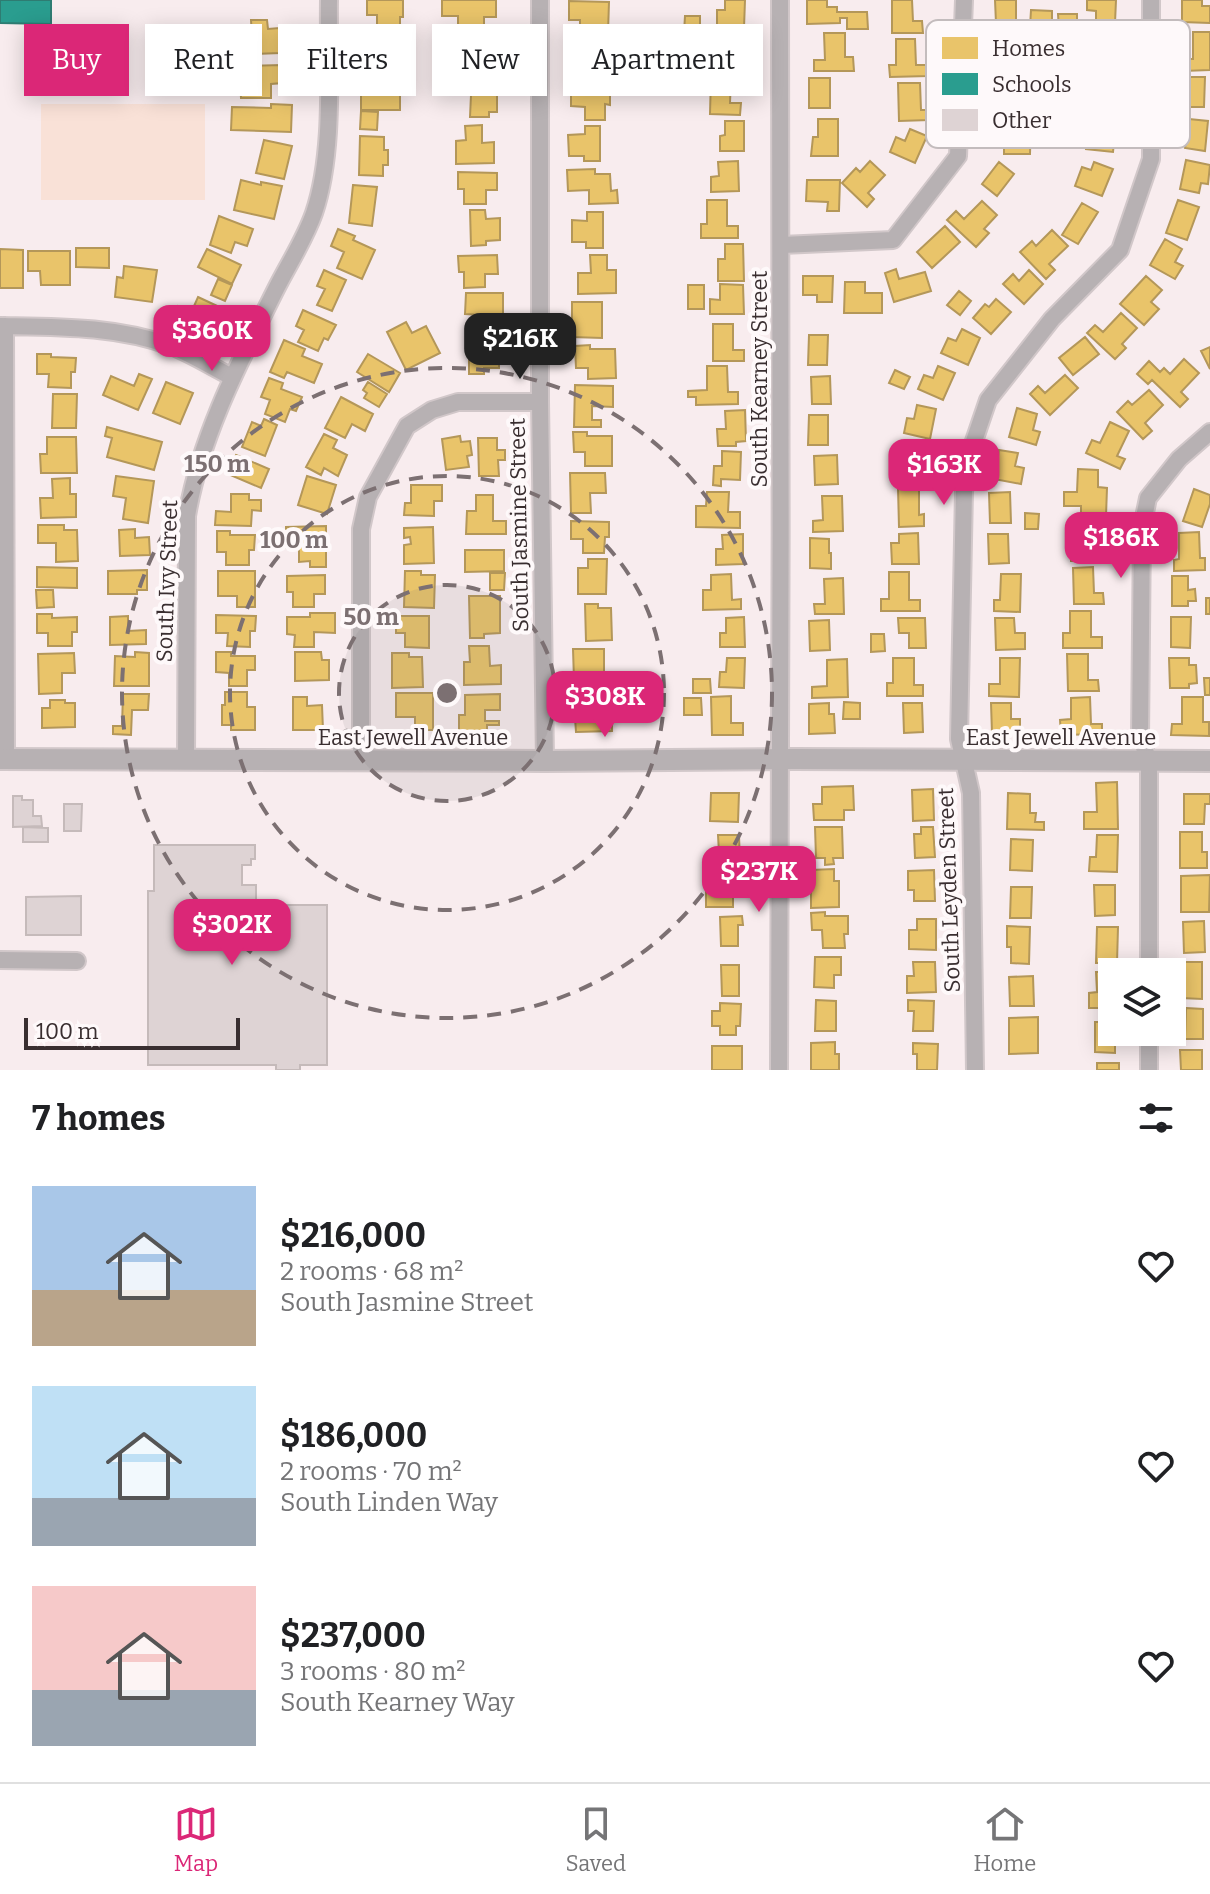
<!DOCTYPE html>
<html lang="en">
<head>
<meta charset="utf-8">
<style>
  :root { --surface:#fff; --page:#f2f2f2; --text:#202124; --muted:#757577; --line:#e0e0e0; --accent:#db2777 }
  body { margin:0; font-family:Bitter,serif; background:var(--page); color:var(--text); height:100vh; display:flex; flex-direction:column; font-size:30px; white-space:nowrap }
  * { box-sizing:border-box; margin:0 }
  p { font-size:26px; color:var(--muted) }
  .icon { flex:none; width:44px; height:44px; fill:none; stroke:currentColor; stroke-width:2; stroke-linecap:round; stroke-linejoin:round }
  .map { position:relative; height:1070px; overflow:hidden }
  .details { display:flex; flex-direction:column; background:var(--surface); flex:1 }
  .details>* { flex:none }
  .banner { position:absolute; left:24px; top:24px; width:800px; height:72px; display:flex; gap:16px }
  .controls { position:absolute; left:1098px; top:958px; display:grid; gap:16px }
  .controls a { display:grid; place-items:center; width:88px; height:88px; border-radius:0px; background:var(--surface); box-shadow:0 4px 20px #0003; font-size:40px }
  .scale { position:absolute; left:24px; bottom:20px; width:216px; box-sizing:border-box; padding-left:8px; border:4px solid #392e30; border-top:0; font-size:22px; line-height:28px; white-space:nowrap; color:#392e30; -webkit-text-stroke:6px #fef9fa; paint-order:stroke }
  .price { position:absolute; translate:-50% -68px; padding:0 18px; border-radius:16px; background:var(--accent); color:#fff; font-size:26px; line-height:52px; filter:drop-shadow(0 2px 4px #0008) }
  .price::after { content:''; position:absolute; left:50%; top:48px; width:24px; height:18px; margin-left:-12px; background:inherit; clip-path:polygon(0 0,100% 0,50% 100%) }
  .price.selected { background:#222; color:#fff }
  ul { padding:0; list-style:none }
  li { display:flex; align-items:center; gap:24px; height:200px; padding:0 32px }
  li span { display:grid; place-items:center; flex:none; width:224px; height:160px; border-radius:0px; color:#555 }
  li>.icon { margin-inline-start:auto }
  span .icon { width:96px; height:96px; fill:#fffc; stroke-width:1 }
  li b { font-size:34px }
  h2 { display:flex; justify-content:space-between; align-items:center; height:96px; padding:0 32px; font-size:34px }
  .chip { padding:0 28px; border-radius:0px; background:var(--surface); box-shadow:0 4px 20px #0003; font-size:28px; line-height:72px }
  .chip.selected { background:var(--accent); color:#fff }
  .menu { display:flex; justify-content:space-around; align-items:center; height:112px; border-top:2px solid var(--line); background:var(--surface); font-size:22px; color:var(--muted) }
  .menu a { display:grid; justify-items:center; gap:4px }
  .menu .selected { color:var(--accent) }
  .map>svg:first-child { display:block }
  .green { fill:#f9e1d7 }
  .homes { fill:#e9c46a; stroke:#b49759; stroke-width:2 }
  .schools { fill:#2a9d8f; stroke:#2e7c72; stroke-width:2 }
  .building { fill:#ded3d4; stroke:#c5baba; stroke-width:2 }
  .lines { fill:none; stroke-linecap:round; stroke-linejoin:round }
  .minor-casing { stroke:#d1c7c9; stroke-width:20 }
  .tertiary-casing { stroke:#d1c7c9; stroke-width:24 }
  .minor { stroke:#b7b1b3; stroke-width:16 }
  .tertiary { stroke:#b7b1b3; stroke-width:20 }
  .ring { fill:none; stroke:#7c7072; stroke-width:4; stroke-dasharray:14 10 }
  .labels { text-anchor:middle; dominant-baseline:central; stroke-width:8; stroke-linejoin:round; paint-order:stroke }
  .street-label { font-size:22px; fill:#392e30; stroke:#fef9fa }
  .key { fill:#fef9fa; stroke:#c3bcbd; stroke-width:2 }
  .key-label { font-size:22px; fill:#392e30 }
  .centre { fill:#7c7072; stroke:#fef9fa; stroke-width:4 }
  .ring-label { font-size:24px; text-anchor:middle; font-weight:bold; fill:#7c7072; stroke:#fef9fa; stroke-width:8; stroke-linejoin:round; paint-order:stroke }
</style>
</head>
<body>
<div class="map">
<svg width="1210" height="1070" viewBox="0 0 1210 1070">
  <rect width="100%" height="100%" fill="#f8ecee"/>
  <path class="green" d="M41 104H205V200H41Z"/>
  <path class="homes" d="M367 0H403V17H400V34H377V15H367Z
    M442 0H496V17H484V30H458V16H442Z
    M725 0H745L744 28 717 27V10H725Z
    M807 0H827V7H837V12H867L868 29H847V18H840V23L807 24Z
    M892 0H912L913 21H922L923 33H892Z
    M995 0H1016V23H996Z
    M1087 0H1116L1115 23 1096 22V11L1087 10Z
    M1182 0H1202V6H1210V23L1182 22Z
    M569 1 609 2 608 33H580V20H569Z
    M1031 10 1052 11V27H1030Z
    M1058 14H1077V30H1059Z
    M685 16H700V34L684 33Z
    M251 20H267L268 29 279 28 280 53 253 54Z
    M1193 32H1210V70L1184 71V59H1193Z
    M824 33H845V57H853L854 71H814V60H825Z
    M481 36V54H495V74L459 75V52H453V37Z
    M606 37 607 58H584V78H569L568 38Z
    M707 38H738L739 67 708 68Z
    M896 39H915L916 65H927L928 76 890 77 889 65H896Z
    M380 47H402V78H390V83L369 84V61H380Z
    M282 65 283 83 271 84V98H241L240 80H244V66Z
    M711 76 731 77 730 103H741L740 115 710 114Z
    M1186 77H1205L1204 107H1185Z
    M809 78H830V108H809Z
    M458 82H485V89H497V112H489V117H470L471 95H457Z
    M898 83H920L921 110H929V120L899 121Z
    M571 88 610 89V105L605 104V120H585V107L571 106Z
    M361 89H400V110H361Z
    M271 104 292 105 291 132 231 130 232 107 271 108Z
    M361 111 378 112 377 130 360 129Z
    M1011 118 1031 119 1030 154H1004V134H1010Z
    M818 119H838V156H811L813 137H818Z
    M1189 119 1208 121 1205 151 1185 148Z
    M725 121H744V151H720V136L725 135Z
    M1097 121 1116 123 1113 152 1086 149 1087 133H1095Z
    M482 125V143L494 142V163L456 164V141L466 140 465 126Z
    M585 126H600V161H584V156H569L568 135 585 134Z
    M910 129 927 136 915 163 890 152 896 137 905 141Z
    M360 136 384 137V150H388V165H383V176L359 175Z
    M264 140 292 146 284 179 256 173Z
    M1186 160 1210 165 1208 184 1201 183 1199 193 1180 189Z
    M738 161 739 191 711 192V177L719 176 718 162Z
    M870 161 885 175 868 193 874 199 867 207 842 183 856 168 860 172Z
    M999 162 1014 174 997 196 982 184Z
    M1094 162 1113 169 1102 196 1075 186 1082 167 1091 170Z
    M595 169V174H610L611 191 617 190 618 203 589 204V190L568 191 567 170Z
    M458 172 497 173V190H486V204H464V189H458Z
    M241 180 261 185V182L282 186 274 219 234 210Z
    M807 180H840L839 211H827L828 202 806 201Z
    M353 185 377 187 372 226 349 223Z
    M707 200H727V226H738V238H701V224H707Z
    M1178 200 1199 207 1187 240 1166 233Z
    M982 201 997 215 984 229 989 233 976 247 947 220 956 211 964 219Z
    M1082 203 1098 212 1078 244 1062 235Z
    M470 210H485L486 219 500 218V240L486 241V245L471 246Z
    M587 212H603V248H586V242H572V220L587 221Z
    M219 216 253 229 247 246 235 242 231 253 210 245Z
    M945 226 960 242 932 268 917 252Z
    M338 229 355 236 353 240 375 250 362 279 337 268 344 252 331 246Z
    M1052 230 1068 246 1049 264 1055 270 1046 279 1020 252 1032 241 1036 246Z
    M1165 239 1182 249 1175 262 1183 266 1175 279 1150 265Z
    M725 244H743L744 281H718V259H725Z
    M76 248H109V268L76 267Z
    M0 249 23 250V288H0Z
    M207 249 241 265 232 284 198 267Z
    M28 251H70V285H41L40 271H28Z
    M497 255 498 274H485V287L464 288V272H459L458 256Z
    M590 255H607V270H616V293L578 294V273H591Z
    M124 266 157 270 152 302 115 297 117 277 123 278Z
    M896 269 899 279 925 272 931 291 894 302 885 273Z
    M324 270 346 280 332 311 317 305 325 289 317 286Z
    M1029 270 1043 284 1024 304 1003 284 1013 274 1019 281Z
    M803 276H833L832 302H817V295H803Z
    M1146 276 1162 290 1151 302 1159 309 1144 325 1120 304Z
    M218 279 232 285 225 301 211 295Z
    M845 282H865V293H882V313H844Z
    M720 284 743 285 744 314H710V299L720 300Z
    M688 285H704V309H688Z
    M959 291 971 301 960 315 947 305Z
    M466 293H503V333H483V315L465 314Z
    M198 297 228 311 221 325 206 318 199 333 171 320 178 306 191 313Z
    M996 299 1011 312 991 334 973 318 985 304 989 307Z
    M572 302H602V338L572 337Z
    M303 310 336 325 328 340 324 338 318 351 298 342 304 330 296 326Z
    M1121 313 1137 328 1122 344 1126 348 1115 359 1087 333 1095 325 1103 332Z
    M406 322 412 333 426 326 440 353 406 370 387 332Z
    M713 324H733V350H744V361H713Z
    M962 329 980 338 968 365 941 353 948 338 956 341Z
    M809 335H828L827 365H808Z
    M1085 337 1099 354 1073 375 1059 358Z
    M469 339H484V348H499V368H484V374H469Z
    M284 340 305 349 302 356 322 364 314 383 287 372 284 378 270 372Z
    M590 345V349H615L616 378 588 379V368H576L575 346Z
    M1210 347V369L1201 351Z
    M37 354H51V357L76 358 75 372H71V388L48 387 49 374H37Z
    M368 354 400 373 389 392 357 372Z
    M1184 359 1199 373 1181 392 1188 399 1180 407 1152 380 1148 384 1137 374 1149 361 1160 372 1164 368 1170 374Z
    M707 366H727L728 392H738V404L696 405V397H688V391L707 390Z
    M938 366 955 373 943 400 918 389 924 375 933 378Z
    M895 370 910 377 904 389 889 383Z
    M139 374 152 379 138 410 103 395 111 376 134 386Z
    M1065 375 1078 388 1050 415 1030 394 1038 386 1045 393Z
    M830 376 831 404H812L811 377Z
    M269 378 283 383 281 389 302 397 296 411 290 409 285 422 265 414 270 400 261 397Z
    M166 382 193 393 180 424 153 413Z
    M368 382 387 394 379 407 364 398 367 393 363 390Z
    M575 385 613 386V407L592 406V420H601V427H574Z
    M1149 390 1163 405 1145 423 1152 431 1143 439 1117 412 1128 401 1132 405Z
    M53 394H77L76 428H52Z
    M341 397 373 414 365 431 352 424 345 438 325 428Z
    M917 405 936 409 930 439 904 433 907 418 914 419Z
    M1017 408 1037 414 1033 430 1040 432 1036 445 1009 437Z
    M745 410 746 441 736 442V446H718L717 429H726L725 411Z
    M809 415H828V445H808Z
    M264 419 277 425 265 456 242 447 252 422 261 426Z
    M1110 422 1129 431 1117 456 1125 459 1120 469 1086 453 1092 440 1100 443Z
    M107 427 162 442 154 470 107 457 112 438 105 436Z
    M573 432H587V436H612V466H585V452H574Z
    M324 434 337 440 333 448 347 455 338 476 324 468 321 475 306 467Z
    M460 436 461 442 470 441 472 455 467 456 469 467 446 470 442 439Z
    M47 437H76L77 473H41L40 454H47Z
    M478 438H497V450H505V460H498L499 476H479Z
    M904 448 924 449 922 478 895 477 896 461H904Z
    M999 450 1018 453 1015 466 1024 468 1021 484 994 479Z
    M722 451 741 452 740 480 721 479V486L713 485 714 466H722Z
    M236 455 269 469 261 488 228 474Z
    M837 455 838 484 815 485 814 456Z
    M1078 469 1098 470V487L1107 488 1106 516 1081 515V506H1064V492H1077Z
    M570 473H605L606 493H590L591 513H571Z
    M116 476 154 481 148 523 123 519 126 498 113 496Z
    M307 476 336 485 327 514 298 505Z
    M70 478V494H76V517L41 518 40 498H53L52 479Z
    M411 485H442V501H434V516L404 515 405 503H411Z
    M898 488H919V515L924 514V526L899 527Z
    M1194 489 1210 495V504L1202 527 1183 521Z
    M707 492H729L728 512H740V528L696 527V506H706Z
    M1010 492 1011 523H990L989 493Z
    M231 494H249V500H261V511L252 510 251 526 215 525 216 511 231 512Z
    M476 495H493V521H506V534H466L467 511H476Z
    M822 496H842L843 531 813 532V521L823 520Z
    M1025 513 1039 514 1038 529H1025Z
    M571 521 609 522V537H605L604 553H583V539H571Z
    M1090 522 1091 549H1101V560L1071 561 1070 523Z
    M38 525H64V530H77L78 561 56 562V543H38Z
    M326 526V567H310V561L299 562V548H286V527Z
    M433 527 434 563 404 564V545L411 544 410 537 404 538V528Z
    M135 529V538L149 537 150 555 120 556 119 530Z
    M217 531H230V535H255L254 550H249V565H226V552H217Z
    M1199 532 1200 558H1205V570L1174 571V560L1179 559V533Z
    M918 533 919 564H892L891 543H899V534Z
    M743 534V564L716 565V549H723L722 535Z
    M988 534H1008L1009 563 989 564Z
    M810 538 829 539V553H831V569L810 568Z
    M465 550H504V571L465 572Z
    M588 559H607L606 594H578V568H588Z
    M37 567 77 568V588L37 587Z
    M1093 567 1094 593H1103L1104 604H1074L1073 568Z
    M147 570V590H137V594H108V571Z
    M218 571H255V607H237V596H218Z
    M405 571H421V575H435L434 608 404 607Z
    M889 572H909V600H920V611H881V599H889Z
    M490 573H505L504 590H490Z
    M731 574 732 600 741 599V609L703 610V590H711V575Z
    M1001 574H1021L1020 612 994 611V600H1000Z
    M325 575V594H314V607H293V592H287V576Z
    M1172 576H1188V590L1195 589 1196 601H1188V606H1172Z
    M843 578 844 614H815L814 604H825L824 579Z
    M36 590H53L54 607 37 608Z
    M469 596H500V633L484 634V638H470Z
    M1206 598H1210V614H1206Z
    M585 604H598V608H611L612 640 586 641Z
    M1070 611H1091V637H1102V648H1063V633H1070Z
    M310 613H335V633L314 632V647H294L295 635 287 634V617H310Z
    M37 614H52V618L77 617V632H72V646H48V633H37Z
    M216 615 256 616 255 631H250V647L227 646 228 633H216Z
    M128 616V631L146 630V644L110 645V617Z
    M396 616H429V648L405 647V633H396Z
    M744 617 745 647H720V633H726V618Z
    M1171 617H1191L1190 648 1171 647Z
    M898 618H925L926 648H909V633H899Z
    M995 618H1014L1015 633H1025V649L996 650Z
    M829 620 830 650 810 651 809 621Z
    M871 634H884L885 651 871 652Z
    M469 646H489L490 666 501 665V684L464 685V662H470Z
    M573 649H604V685H589V680H574Z
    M135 652 149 653V686H114L115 656 135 657Z
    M216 652H231V656H255V670H247V686H229V673L216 672Z
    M295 652H321L322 660H329V680L295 681Z
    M74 653 75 673H62V693L39 694 38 654Z
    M392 653H409V657H422L423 687 392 688Z
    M1067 654H1088V680H1098L1099 691H1068Z
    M727 658H745L744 688 719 687 720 672H726Z
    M893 658H914V685H923V696H887V683H893Z
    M1000 658H1020L1019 697 989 696V684H1000Z
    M1169 658H1189V665H1196L1197 683 1189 684V688H1170Z
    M847 659 848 697 812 698V687L827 686V660Z
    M1204 678H1210V695H1205Z
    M693 679H710L711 693H693Z
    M225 692H247V707H255V730H231V725H222V705H225Z
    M396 693H433V730H415V717H396Z
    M589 693H606V712H612V731L576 732 575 718H589Z
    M123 694H149L148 710H132L131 735 113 734V726H122Z
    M500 694V710H485V721H499V725H487V732L459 733V715H465V695Z
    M731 696V723H743V735H712L711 697Z
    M293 697H307V706L322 705 323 730H293Z
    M1090 697 1091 724H1102V734L1061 735 1060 720 1071 719V698Z
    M1182 697H1203V722H1209V736L1171 735 1172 724H1182Z
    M684 698H701L702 715H684Z
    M50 700H65V703H75V727L42 728V708H50Z
    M844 702 860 703V719H843Z
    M829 703V714H834L835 733 809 734V704Z
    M903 703H922L923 732 904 733Z
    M991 703H1011V719H1020V733H992Z
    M1117 782 1118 829H1084V812H1097L1096 783Z
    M853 786 854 810H844V820H814L813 804H822V787Z
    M933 789 934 820 913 821 912 790Z
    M711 793H739L738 822 710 821Z
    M1008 793 1030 794V813H1036L1035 822H1044V830L1007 829Z
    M1184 794H1210V804H1205L1204 824H1184Z
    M815 827H842L843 858H833L834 864 825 865V858H816Z
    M921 827H933L935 857 915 858 914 834H921Z
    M1180 832H1202V852H1207V868H1180Z
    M718 835H739L740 865 711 866V853H719Z
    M1097 835H1118L1117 872 1089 871 1090 857H1096Z
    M1011 839 1033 840 1032 871 1010 870Z
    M834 869V881H839V907L811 908V870Z
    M731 870 742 871V889H733V907H706V875H731Z
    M934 870 935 901H914V890H908V871Z
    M1210 875 1209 912H1181V876Z
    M1094 885H1115V915L1095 916Z
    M1011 887H1032L1031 918H1010Z
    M825 912V916H848V934H844L845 948H823L822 930H812L811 913Z
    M742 916 743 925H738V946H721L720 917Z
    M917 919H936V950L909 949V930H917Z
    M1204 921 1205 952 1184 953 1183 922Z
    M1007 926 1030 927 1029 964 1011 963V947H1007Z
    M1097 927H1118L1117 963H1096Z
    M815 957H841V975H834V988L814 987Z
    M913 962H935L936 992 907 993V976H914Z
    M1181 962H1202V999L1181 998Z
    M721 965H739V996H722Z
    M1096 972H1112V1008H1089V993L1097 992Z
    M1033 976 1034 1006H1010L1009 977Z
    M816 1000 836 1001V1031H815Z
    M908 1000 934 1001 933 1031H913L914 1011H908Z
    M720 1003 741 1004 740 1026H736V1035H720V1026H712V1011H720Z
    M1186 1008 1203 1009V1039H1185Z
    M1038 1017V1053L1009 1054V1018Z
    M1095 1022H1112V1032H1115V1053L1095 1052Z
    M835 1042V1054H839V1070H811V1043Z
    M913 1043 938 1044 937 1070H917V1054H913Z
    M712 1046H742V1070H712Z
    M1180 1050H1202V1070H1181Z
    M1097 1063H1119V1070H1097Z"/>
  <path class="schools" d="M0 0H51V24L0 23Z"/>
  <path class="building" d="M13 796H22V800H33V816H41L42 826 13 827Z
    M64 804H82L81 831H64Z
    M23 827 48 828V842H23Z
    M154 845H255V859H251V865H242V885H256V905H327V1065H300V1070H276V1065H148V891H154Z
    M81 896V935H26V897Z"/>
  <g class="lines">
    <defs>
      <path id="minor" d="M540 0V402L545 761
        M782 245 893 240 958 156 964 0
        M0 326C58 327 116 326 171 346 192 354 212 367 232 377
        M5 326 6 759
        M186 760 187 516C200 437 240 361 276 289 288 265 305 239 314 213 335 151 328 66 329 0
        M361 760V529L368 497 407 426 432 410 458 402H540
        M0 960 77 961
        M1149 972V761L1140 737 1142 527 1148 498 1179 459 1210 432
        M1149 1032V1070
        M779 1070C779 713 783 357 780 0
        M975 1070 971 793 959 739 964 491 973 444 988 400 1052 319 1120 250 1151 159V0"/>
      <path id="tertiary" d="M0 759 545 761 795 759 1210 761"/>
    </defs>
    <use href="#minor" class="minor-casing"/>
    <use href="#tertiary" class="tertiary-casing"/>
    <use href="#minor" class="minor"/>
    <use href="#tertiary" class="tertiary"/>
  </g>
  <circle cx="447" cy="693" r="108" fill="#7c7072" fill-opacity=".12"/>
  <g class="ring">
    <circle cx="447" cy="693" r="108"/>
    <circle cx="447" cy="693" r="217"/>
    <circle cx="447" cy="693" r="325"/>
  </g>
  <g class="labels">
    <g class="street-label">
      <text transform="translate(759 379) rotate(-90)">South Kearney Street</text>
      <text transform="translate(519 525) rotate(-91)">South Jasmine Street</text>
      <text transform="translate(167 581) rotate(-88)">South Ivy Street</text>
      <text x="413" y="737">East Jewell Avenue</text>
      <text x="1061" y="737">East Jewell Avenue</text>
      <text transform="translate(949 890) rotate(-92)">South Leyden Street</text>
    </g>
  </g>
  <rect x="926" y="20" width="264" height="128" rx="12" class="key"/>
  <rect x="942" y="37" width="36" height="22" fill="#e9c46a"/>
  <rect x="942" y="73" width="36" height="22" fill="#2a9d8f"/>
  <rect x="942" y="109" width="36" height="22" fill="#ded3d4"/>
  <g class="key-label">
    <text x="992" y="56">Homes</text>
    <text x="992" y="92">Schools</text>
    <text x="992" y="128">Other</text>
  </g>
  <circle cx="447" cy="693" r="12" class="centre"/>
  <g class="ring-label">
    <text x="217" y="472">150 m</text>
    <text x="294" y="548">100 m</text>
    <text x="371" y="625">50 m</text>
  </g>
</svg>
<div class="controls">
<a><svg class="icon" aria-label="layers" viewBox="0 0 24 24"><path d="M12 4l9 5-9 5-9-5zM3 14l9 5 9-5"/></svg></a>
</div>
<div class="scale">100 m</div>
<b class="price" style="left:212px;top:373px">$360K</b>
<b class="price selected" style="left:520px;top:381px">$216K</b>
<b class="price" style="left:944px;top:507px">$163K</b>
<b class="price" style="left:1121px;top:580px">$186K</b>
<b class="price" style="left:605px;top:739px">$308K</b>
<b class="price" style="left:759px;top:914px">$237K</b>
<b class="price" style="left:232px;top:967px">$302K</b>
<div class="banner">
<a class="chip selected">Buy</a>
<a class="chip">Rent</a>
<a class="chip">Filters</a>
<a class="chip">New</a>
<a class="chip">Apartment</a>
</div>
</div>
<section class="details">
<h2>7 homes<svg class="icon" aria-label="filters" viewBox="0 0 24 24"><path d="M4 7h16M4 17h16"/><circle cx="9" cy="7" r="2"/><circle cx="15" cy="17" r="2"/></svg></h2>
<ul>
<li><span style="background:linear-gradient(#a9c7e8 65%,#b9a48a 0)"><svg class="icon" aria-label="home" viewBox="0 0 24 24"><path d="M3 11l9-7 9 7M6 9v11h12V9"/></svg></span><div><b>$216,000</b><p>2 rooms · 68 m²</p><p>South Jasmine Street</p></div><svg class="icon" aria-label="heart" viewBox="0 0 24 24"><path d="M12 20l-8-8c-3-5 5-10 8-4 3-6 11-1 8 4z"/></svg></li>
<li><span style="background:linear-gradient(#bfe0f5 70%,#9aa5b1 0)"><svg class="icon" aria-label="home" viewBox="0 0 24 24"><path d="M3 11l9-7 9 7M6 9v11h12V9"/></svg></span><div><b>$186,000</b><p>2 rooms · 70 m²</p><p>South Linden Way</p></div><svg class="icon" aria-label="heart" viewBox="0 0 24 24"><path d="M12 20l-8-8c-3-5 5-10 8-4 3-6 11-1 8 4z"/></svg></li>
<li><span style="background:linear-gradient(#f6c9c9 65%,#9aa5b1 0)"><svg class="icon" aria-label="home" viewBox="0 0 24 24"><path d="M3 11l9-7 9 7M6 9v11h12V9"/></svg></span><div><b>$237,000</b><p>3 rooms · 80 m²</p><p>South Kearney Way</p></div><svg class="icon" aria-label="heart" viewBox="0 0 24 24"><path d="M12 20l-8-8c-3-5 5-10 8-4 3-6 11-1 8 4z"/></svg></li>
</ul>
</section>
<nav class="menu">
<a class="selected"><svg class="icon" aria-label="map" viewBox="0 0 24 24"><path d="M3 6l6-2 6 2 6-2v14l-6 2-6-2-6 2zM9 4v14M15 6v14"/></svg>Map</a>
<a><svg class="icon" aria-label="saved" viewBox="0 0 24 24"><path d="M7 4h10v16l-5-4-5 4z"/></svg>Saved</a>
<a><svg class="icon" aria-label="home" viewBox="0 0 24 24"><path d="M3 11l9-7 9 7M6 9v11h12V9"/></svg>Home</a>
</nav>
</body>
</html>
